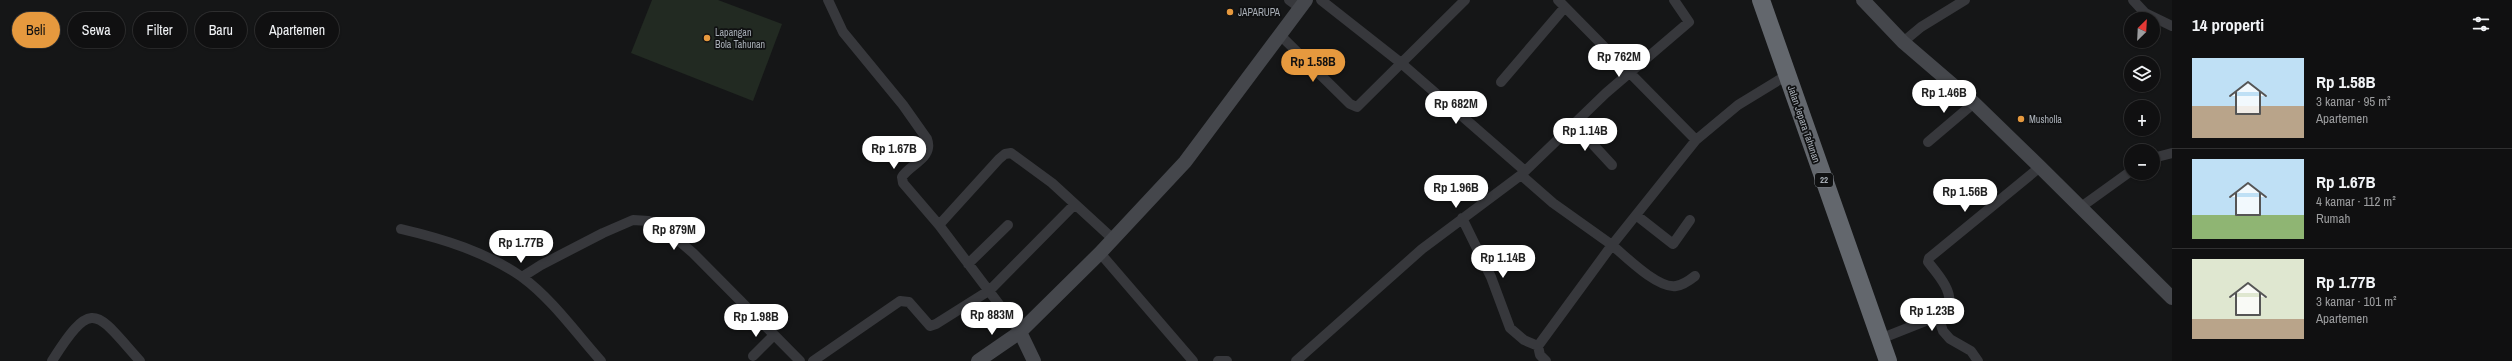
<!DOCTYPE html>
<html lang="id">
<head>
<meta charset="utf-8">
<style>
  :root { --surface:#101011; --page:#1e1e1f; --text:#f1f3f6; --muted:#9c9d9f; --line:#303031; --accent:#e6993e }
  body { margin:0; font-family:"Archivo Narrow",sans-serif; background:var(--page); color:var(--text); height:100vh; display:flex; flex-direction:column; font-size:15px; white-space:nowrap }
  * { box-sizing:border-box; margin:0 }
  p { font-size:13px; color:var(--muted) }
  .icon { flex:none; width:22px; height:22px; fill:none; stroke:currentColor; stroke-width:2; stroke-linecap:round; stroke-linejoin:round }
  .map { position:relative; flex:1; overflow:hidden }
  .panel { display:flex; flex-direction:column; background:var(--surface); width:340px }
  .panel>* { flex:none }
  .top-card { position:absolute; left:12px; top:12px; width:380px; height:36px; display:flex; gap:8px }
  .needle { width:26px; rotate:24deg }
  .tools { position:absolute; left:2124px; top:12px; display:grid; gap:8px }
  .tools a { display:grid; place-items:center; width:36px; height:36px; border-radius:50%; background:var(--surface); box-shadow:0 1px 3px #0004,0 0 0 1px var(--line); font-size:20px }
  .price { position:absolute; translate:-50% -34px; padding:0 9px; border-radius:14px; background:#fff; color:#222; font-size:13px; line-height:26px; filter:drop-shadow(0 1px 2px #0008) }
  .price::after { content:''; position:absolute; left:50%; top:24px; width:12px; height:9px; margin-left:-6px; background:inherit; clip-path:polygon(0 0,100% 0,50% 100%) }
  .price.on { background:var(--accent); color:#111 }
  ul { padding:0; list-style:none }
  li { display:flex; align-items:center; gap:12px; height:100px; padding:0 20px }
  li+li { border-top:1px solid var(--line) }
  li span { display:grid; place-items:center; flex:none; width:112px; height:80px; border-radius:0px; color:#555 }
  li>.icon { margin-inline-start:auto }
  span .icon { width:48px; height:48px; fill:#fffc; stroke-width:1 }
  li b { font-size:17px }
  h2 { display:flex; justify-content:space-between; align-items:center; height:48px; padding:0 20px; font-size:17px }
  .chip { padding:0 14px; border-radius:18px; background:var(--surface); box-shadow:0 1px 3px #0004,0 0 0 1px var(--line); font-size:14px; line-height:36px }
  .chip.on { background:var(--accent); color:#111 }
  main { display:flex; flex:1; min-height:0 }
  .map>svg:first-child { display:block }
  .garden { fill:#222a22 }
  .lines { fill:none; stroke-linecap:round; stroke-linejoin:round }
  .street { stroke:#37383c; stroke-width:10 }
  .secondary { stroke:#45474c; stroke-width:14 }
  .highway { stroke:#63676d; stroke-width:18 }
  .poi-dot { fill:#e6993e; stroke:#101112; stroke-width:1.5 }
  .labels { text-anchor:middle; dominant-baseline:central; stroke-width:3.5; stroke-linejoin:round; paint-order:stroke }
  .shield { fill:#101112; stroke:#7a7f85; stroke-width:1 }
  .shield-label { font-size:9px; font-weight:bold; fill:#a8aeb6 }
  .poi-label { font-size:10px; fill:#a8aeb6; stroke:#101112; text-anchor:start }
  .street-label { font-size:10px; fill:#a8aeb6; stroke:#101112 }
</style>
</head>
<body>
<main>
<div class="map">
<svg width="2172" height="361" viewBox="0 0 2172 361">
  <rect width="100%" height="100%" fill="#151617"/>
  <path class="garden" d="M652 0H718L782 24 753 101 631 53Z"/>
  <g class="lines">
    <path class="street" d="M828 0 843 32 903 105 927 139C934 158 910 164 902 177L903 183 939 225 1020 332
      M1289 0 1300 8
      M1321 0 1401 63 1525 171
      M1558 0 1696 140
      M2133 0 2145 13 2172 26
      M1281 36 1350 104 1357 107 1465 0
      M1903 42 1921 27 1965 0
      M1501 82 1565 7
      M1575 125 1612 165
      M1928 142 1974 103
      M2153 158 2172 153
      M1521 175 1553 203 1612 245 1538 346 1540 355 1546 361
      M2081 207 2131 171
      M1636 215 1673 244 1690 220
      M1462 218 1491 277 1510 328 1524 340 1538 346
      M939 225 999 159 1005 154 1011 153 1052 183 1113 239
      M401 229C444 239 486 252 522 277 552 299 576 333 601 361
      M1100 253 1193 361
      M968 264 1008 225
      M1695 276C1690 280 1683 285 1676 286 1658 289 1626 257 1612 245L1696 140 1738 105 1787 75
      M522 277 541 265 603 233 633 220 649 221 663 227 693 253 800 361
      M1938 316C1941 313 1945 310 1947 307 1956 294 1936 272 1928 262L1929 258 2040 167
      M1880 339 1938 316 1943 331 1950 339 1971 351 1978 361
      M753 356 774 335
      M52 361C93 296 96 312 140 361
      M813 361 900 301 909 302 930 326 936 324 990 290 1075 204
      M1218 361H1227
      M1296 361 1422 249 1521 175 1606 93 1689 22 1674 0"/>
    <path class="secondary" d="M1863 0 1903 42 1974 103 2040 167 2172 298
      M978 361 1020 332
      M1034 361 1020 332 1100 253 1185 162 1306 0"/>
    <path class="highway" d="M1761 0 1888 361"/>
  </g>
  <g class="poi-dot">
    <circle cx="1230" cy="12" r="4"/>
    <circle cx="707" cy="38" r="4"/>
    <circle cx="2021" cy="119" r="4"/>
  </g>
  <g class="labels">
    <rect class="shield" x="1815" y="173" width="18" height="14" rx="3"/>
    <g class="shield-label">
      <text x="1824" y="180">22</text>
    </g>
    <g class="poi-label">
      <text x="1238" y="12">JAPARUPA</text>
      <text x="715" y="32">Lapangan<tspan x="715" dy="12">Bola Tahunan</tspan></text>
      <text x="2029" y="119">Musholla</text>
    </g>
    <g class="street-label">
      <text transform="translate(1804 124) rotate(71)">Jalan Jepara Tahunan</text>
    </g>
  </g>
</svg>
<div class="tools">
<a><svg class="needle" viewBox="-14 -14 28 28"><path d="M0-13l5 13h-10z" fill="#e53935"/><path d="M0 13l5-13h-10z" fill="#9c9d9f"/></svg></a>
<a><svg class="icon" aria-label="layers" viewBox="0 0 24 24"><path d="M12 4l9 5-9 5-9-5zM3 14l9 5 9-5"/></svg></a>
<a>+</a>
<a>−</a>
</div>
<b class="price" style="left:1619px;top:78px">Rp 762M</b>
<b class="price on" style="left:1313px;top:83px">Rp 1.58B</b>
<b class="price" style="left:1944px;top:114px">Rp 1.46B</b>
<b class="price" style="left:1456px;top:125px">Rp 682M</b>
<b class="price" style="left:1585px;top:152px">Rp 1.14B</b>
<b class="price" style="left:894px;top:170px">Rp 1.67B</b>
<b class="price" style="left:1456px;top:209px">Rp 1.96B</b>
<b class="price" style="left:1965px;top:213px">Rp 1.56B</b>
<b class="price" style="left:674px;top:251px">Rp 879M</b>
<b class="price" style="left:521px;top:264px">Rp 1.77B</b>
<b class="price" style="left:1503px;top:279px">Rp 1.14B</b>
<b class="price" style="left:1932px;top:332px">Rp 1.23B</b>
<b class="price" style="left:992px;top:336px">Rp 883M</b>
<b class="price" style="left:756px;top:338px">Rp 1.98B</b>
<div class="top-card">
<a class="chip on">Beli</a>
<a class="chip">Sewa</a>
<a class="chip">Filter</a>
<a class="chip">Baru</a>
<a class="chip">Apartemen</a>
</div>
</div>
<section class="panel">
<h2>14 properti<svg class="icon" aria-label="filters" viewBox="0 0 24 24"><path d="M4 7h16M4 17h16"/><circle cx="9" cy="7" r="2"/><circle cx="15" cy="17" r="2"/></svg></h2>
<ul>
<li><span style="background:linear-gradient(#bfe0f5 60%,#b9a48a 0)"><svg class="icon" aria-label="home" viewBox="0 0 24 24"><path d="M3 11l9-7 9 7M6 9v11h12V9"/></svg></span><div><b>Rp 1.58B</b><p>3 kamar · 95 m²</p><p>Apartemen</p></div></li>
<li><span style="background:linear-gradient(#bfe0f5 70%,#8fb573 0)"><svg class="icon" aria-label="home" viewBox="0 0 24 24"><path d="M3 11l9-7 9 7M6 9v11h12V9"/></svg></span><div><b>Rp 1.67B</b><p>4 kamar · 112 m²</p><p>Rumah</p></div></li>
<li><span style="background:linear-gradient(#dfe7d0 75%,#b9a48a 0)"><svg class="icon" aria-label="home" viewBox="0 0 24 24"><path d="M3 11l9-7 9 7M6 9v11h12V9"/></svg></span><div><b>Rp 1.77B</b><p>3 kamar · 101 m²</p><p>Apartemen</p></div></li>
</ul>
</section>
</main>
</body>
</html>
